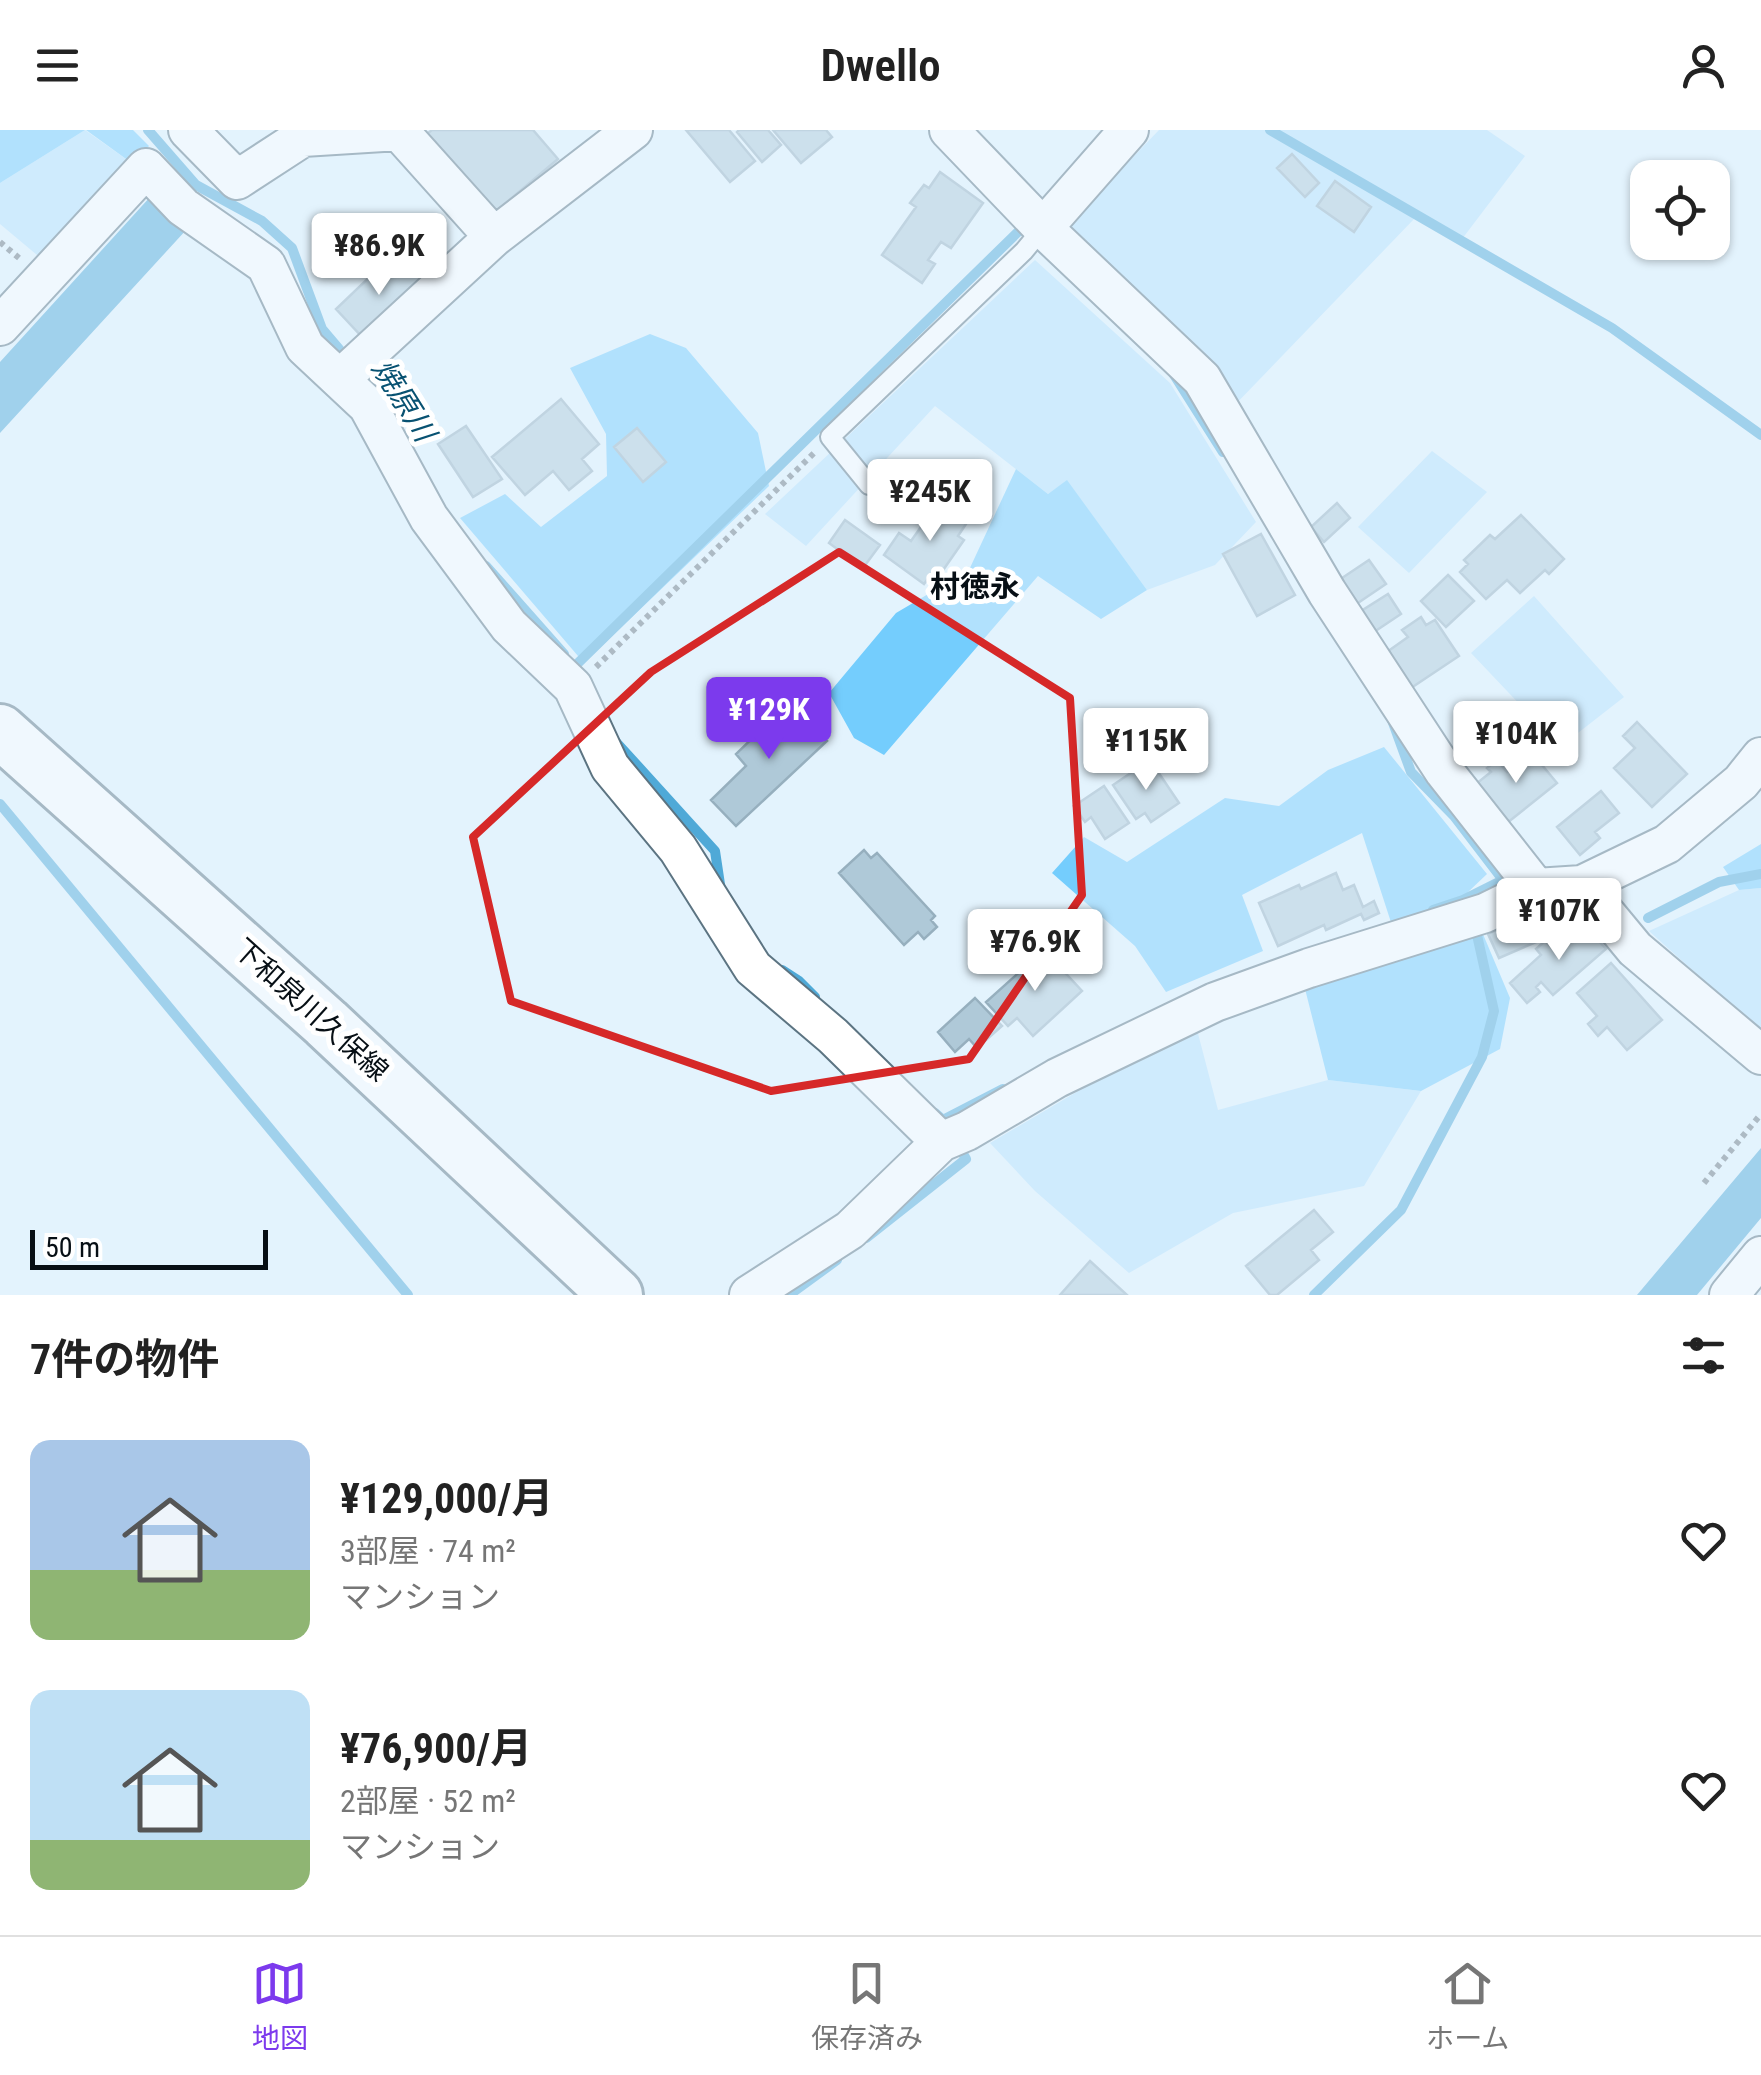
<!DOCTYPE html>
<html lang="ja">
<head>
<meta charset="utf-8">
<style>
  :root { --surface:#fff; --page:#f6f6f6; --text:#222; --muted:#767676; --line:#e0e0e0; --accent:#7c3aed }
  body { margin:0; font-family:"Roboto Condensed","Noto Sans JP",sans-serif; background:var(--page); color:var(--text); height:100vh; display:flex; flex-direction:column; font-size:38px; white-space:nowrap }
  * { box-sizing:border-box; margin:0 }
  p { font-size:32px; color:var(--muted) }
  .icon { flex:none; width:55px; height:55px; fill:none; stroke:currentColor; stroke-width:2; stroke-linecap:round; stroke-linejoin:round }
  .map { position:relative; height:1165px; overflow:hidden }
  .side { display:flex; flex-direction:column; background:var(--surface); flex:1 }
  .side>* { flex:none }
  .controls { position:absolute; left:1630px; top:30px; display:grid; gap:20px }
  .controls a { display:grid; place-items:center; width:100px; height:100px; border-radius:20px; background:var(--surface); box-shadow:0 2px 8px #0004; font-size:50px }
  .scale { position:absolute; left:30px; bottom:25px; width:238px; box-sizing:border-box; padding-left:10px; border:5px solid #070f15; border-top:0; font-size:28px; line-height:35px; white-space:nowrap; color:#070f15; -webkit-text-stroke:8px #fff; paint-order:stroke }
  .price { position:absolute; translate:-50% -85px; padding:0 22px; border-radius:10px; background:#fff; color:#222; font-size:32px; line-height:65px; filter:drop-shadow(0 2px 5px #0008) }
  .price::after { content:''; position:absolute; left:50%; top:60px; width:30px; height:22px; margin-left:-15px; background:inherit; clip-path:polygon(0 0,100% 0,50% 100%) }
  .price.current { background:var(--accent); color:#fff }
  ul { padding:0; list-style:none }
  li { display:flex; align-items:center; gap:30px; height:250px; padding:0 30px }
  li span { display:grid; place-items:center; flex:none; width:280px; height:200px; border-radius:20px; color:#555 }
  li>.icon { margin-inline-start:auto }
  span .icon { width:120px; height:120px; fill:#fffc; stroke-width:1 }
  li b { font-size:42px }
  h2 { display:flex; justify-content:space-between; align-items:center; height:120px; padding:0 30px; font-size:42px }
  header { display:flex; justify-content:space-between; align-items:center; height:130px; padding:0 30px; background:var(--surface); font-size:45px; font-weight:600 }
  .menu { display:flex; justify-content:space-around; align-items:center; height:140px; border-top:2px solid var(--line); background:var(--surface); font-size:28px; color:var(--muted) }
  .menu a { display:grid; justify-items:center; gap:5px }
  .menu .current { color:var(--accent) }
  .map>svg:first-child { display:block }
  .green { fill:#b6e2fc }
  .forest { fill:#74cdfd }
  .water { fill:#4fa9d7 }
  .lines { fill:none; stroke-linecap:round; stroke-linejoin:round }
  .stream { stroke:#4fa9d7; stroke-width:10 }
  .building { fill:#afc9d8; stroke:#96afbe; stroke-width:2.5 }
  .lane-casing { stroke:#5c7482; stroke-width:22 }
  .street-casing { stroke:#5c7482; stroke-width:42 }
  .secondary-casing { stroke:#5c7482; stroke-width:58 }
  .path { stroke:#6b777f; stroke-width:6; stroke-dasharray:5 5; stroke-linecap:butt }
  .lane { stroke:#fff; stroke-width:18 }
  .street { stroke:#fff; stroke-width:38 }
  .secondary { stroke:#fff; stroke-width:52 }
  .marked { fill:none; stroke:#d62828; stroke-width:8; stroke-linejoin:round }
  .labels { text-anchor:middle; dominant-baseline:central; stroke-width:10; stroke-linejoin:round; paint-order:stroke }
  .street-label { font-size:28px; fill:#070f15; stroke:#fff }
  .water-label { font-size:30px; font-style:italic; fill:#085272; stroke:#fff }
  .neighbourhood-label { font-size:30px; font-weight:bold; fill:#070f15; stroke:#fff }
</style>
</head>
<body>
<header><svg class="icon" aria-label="menu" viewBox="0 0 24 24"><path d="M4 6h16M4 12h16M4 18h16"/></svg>Dwello<svg class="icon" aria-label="person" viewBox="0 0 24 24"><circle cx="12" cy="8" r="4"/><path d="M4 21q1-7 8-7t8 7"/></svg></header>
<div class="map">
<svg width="1761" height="1165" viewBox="0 0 1761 1165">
  <rect width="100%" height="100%" fill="#e3f3fd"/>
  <path class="green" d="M85 0 133 34 43 130 0 94V53Z
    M1159 0H1487L1525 26 1459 113 1415 88 1230 280 1061 102Z
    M1035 130 1170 253 1256 392 1215 435 1147 460 1067 351 1048 364 935 276 806 416 765 384Z
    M1432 321 1487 362 1409 443 1358 397Z
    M1534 466 1624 567 1560 617 1471 523Z
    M1761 758V902L1649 801 1739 760Z
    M1195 892 1218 980 1328 950 1421 961 1364 1056 1233 1083 1129 1143 1035 1061 990 1013Z"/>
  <path class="forest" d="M0 0H85L0 53Z
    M86 0H133L149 16 133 34Z
    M650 204 686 218 758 303 769 356 584 533 460 388 505 364 541 397 607 346 606 304 570 238Z
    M1016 339 1048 364 1067 350 1147 460 1101 489 1038 446 884 625 854 608 829 563 896 483 969 440Z
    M1384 617 1487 744 1466 764 1510 868 1500 919 1421 961 1328 950 1302 847 1399 817 1362 703 1242 765 1263 821 1166 862 1135 816 1052 743 1084 707 1127 732 1225 668 1279 676 1328 640Z
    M1761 714V758L1739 760 1723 737Z"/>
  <path class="water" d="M151 66 187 99 0 303V232Z
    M1761 1018V1088L1697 1165H1637Z"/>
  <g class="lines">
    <path class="stream" d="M148 0 196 55 262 91 292 118 322 199 350 232
      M1270 0 1612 198 1761 305
      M1173 243 1223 322
      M486 436 564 524
      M575 536 1023 97
      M1392 590 1411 642 1454 686 1503 750 1463 770 1433 780
      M616 612 715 721 721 761
      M0 674 408 1165
      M1648 788 1719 752 1761 744
      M782 840 799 851 815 867
      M935 983 943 990 1003 959
      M866 1108 966 1029 958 1015
      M789 1165 837 1130
      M1314 1165 1401 1080 1482 927 1494 881 1477 805 1472 792"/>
  </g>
  <path class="building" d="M432 0H533L558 29 495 82 459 39 455 42 424 6Z
    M686 0H729L755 31 730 52Z
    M739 0H768L781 15 762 32 737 2Z
    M773 0H826L832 7 801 33Z
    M1292 24 1319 53 1305 67 1277 38Z
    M940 42 983 73 951 118 941 112 928 130 935 134 922 153 882 125 916 77 910 73 924 55 929 58Z
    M1335 51 1371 77 1354 102 1317 76Z
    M406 131 424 150 363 208 336 179 380 137 389 147Z
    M561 269 599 314 582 329 592 341 569 360 553 341 525 365 492 327Z
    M466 296 502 349 473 367 438 314Z
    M637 298 666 332 643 352 614 317Z
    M940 370 968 391 958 406 964 410 939 446 933 442 924 454 884 425 899 403 911 411Z
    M1337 373 1350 388 1324 412 1311 397Z
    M1521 385 1564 429 1549 444 1545 440 1520 463 1507 450 1486 469 1460 442 1468 434 1464 430 1490 405 1495 409Z
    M845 390 880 415 863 438 829 413Z
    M1261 404 1295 465 1257 486 1223 424Z
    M1369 430 1386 454 1352 477 1336 452Z
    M1448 445 1474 471 1446 497 1421 471Z
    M1388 464 1401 484 1371 504 1358 483Z
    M1421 487 1426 495 1435 490 1459 526 1408 560 1384 524 1408 507 1402 500Z
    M790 572 827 611 736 696 711 670 746 636 736 624Z
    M1637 592 1687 644 1652 677 1614 638 1635 618 1623 606Z
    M1531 622 1557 653 1507 693 1476 654 1491 642 1487 638 1497 630 1507 642Z
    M1150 630 1179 673 1151 692 1145 683 1136 689 1113 655Z
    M1104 656 1129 693 1105 709 1091 687 1085 692 1074 676Z
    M1601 661 1619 683 1595 702 1600 708 1580 725 1557 697Z
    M864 720 871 728 877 723 935 786 931 790 937 797 924 809 918 802 904 815 839 743Z
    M1336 743 1343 760 1354 755 1363 777 1374 771 1379 783 1364 790 1361 784 1326 800 1324 795 1278 816 1259 773 1299 755 1301 759Z
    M1524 787 1536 812 1499 828 1488 804Z
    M1581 791 1606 819 1553 865 1541 852 1536 857 1540 862 1527 873 1510 853 1541 825 1536 819 1545 811 1551 817Z
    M1044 820 1082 861 1033 906 1017 888 1008 896 986 872Z
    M1611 833 1662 890 1627 920 1607 897 1598 906 1588 894 1597 886 1577 863Z
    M975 868 1002 896 977 918 969 909 955 922 938 902Z
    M1314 1080 1333 1102 1311 1120 1319 1130 1277 1165H1270L1246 1136Z
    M1090 1131 1127 1165H1060Z"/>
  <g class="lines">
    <defs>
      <path id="lane" d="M869 355 830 307 1024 121 1043 98"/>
      <path id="street" d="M188 0 237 50 303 7 399 1 494 107
        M949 0 1043 98 1202 249 1327 462 1444 641 1536 758 1582 755 1667 714 1741 652 1761 627
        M1043 98 1129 0
        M0 196 146 38 183 77 266 135 305 217 368 276 429 388 509 496 573 557 610 637 678 719 753 838 833 906 941 1012
        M341 248 494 107 633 0
        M1582 755 1635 819 1761 925
        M749 1165 850 1100 941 1012 967 1001 1057 948 1215 872 1309 838 1485 783 1536 758
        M1729 1165 1761 1126"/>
      <path id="secondary" d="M0 601 326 893 616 1165"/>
    </defs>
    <use href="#lane" class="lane-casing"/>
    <use href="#street" class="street-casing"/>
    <use href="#secondary" class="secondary-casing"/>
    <path class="path" d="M0 112 19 128
      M596 537 815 322
      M1704 1053 1761 984"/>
    <use href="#lane" class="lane"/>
    <use href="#street" class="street"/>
    <use href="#secondary" class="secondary"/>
  </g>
  <path d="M0 0H1761V1165H0ZM839 422 1070 568 1082 765 969 929 771 961 511 871 473 707 651 542Z" fill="#e3f3fd" fill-opacity=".55" fill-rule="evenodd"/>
  <path class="marked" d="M839 422 1070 568 1082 765 969 929 771 961 511 871 473 707 651 542Z"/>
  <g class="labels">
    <g class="street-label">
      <text transform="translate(311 880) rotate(42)">下和泉川久保線</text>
    </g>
    <g class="water-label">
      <text transform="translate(404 270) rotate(58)">焼原川</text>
    </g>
    <g class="neighbourhood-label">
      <text x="975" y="456">村徳永</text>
    </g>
  </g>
</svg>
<div class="controls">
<a><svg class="icon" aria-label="locate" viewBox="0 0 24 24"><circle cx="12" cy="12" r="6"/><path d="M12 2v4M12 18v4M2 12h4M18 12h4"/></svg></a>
</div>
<div class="scale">50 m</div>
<b class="price" style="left:379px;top:168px">¥86.9K</b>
<b class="price" style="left:930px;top:414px">¥245K</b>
<b class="price current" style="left:769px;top:632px">¥129K</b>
<b class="price" style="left:1516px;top:656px">¥104K</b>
<b class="price" style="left:1146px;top:663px">¥115K</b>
<b class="price" style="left:1559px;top:833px">¥107K</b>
<b class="price" style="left:1035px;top:864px">¥76.9K</b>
</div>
<section class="side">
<h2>7件の物件<svg class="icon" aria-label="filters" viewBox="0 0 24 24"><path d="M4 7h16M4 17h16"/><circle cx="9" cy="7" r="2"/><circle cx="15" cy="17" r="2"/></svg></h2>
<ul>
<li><span style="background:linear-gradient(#a9c7e8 65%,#8fb573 0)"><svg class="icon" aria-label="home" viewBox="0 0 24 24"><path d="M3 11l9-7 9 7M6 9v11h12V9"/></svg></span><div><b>¥129,000/月</b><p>3部屋 · 74 m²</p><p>マンション</p></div><svg class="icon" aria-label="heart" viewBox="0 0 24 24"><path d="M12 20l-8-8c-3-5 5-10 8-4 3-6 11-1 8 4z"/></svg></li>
<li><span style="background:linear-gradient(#bfe0f5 75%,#8fb573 0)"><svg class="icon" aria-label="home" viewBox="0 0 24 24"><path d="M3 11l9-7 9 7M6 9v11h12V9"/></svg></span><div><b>¥76,900/月</b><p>2部屋 · 52 m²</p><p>マンション</p></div><svg class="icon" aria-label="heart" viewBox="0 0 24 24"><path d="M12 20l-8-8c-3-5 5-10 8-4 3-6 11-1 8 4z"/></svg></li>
</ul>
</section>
<nav class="menu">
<a class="current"><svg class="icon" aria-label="map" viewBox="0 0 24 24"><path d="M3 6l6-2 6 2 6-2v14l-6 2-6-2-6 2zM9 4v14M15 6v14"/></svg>地図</a>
<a><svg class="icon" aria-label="saved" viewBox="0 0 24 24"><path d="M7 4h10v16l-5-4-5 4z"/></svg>保存済み</a>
<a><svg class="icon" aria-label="home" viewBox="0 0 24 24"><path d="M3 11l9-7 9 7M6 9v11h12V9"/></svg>ホーム</a>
</nav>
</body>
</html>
